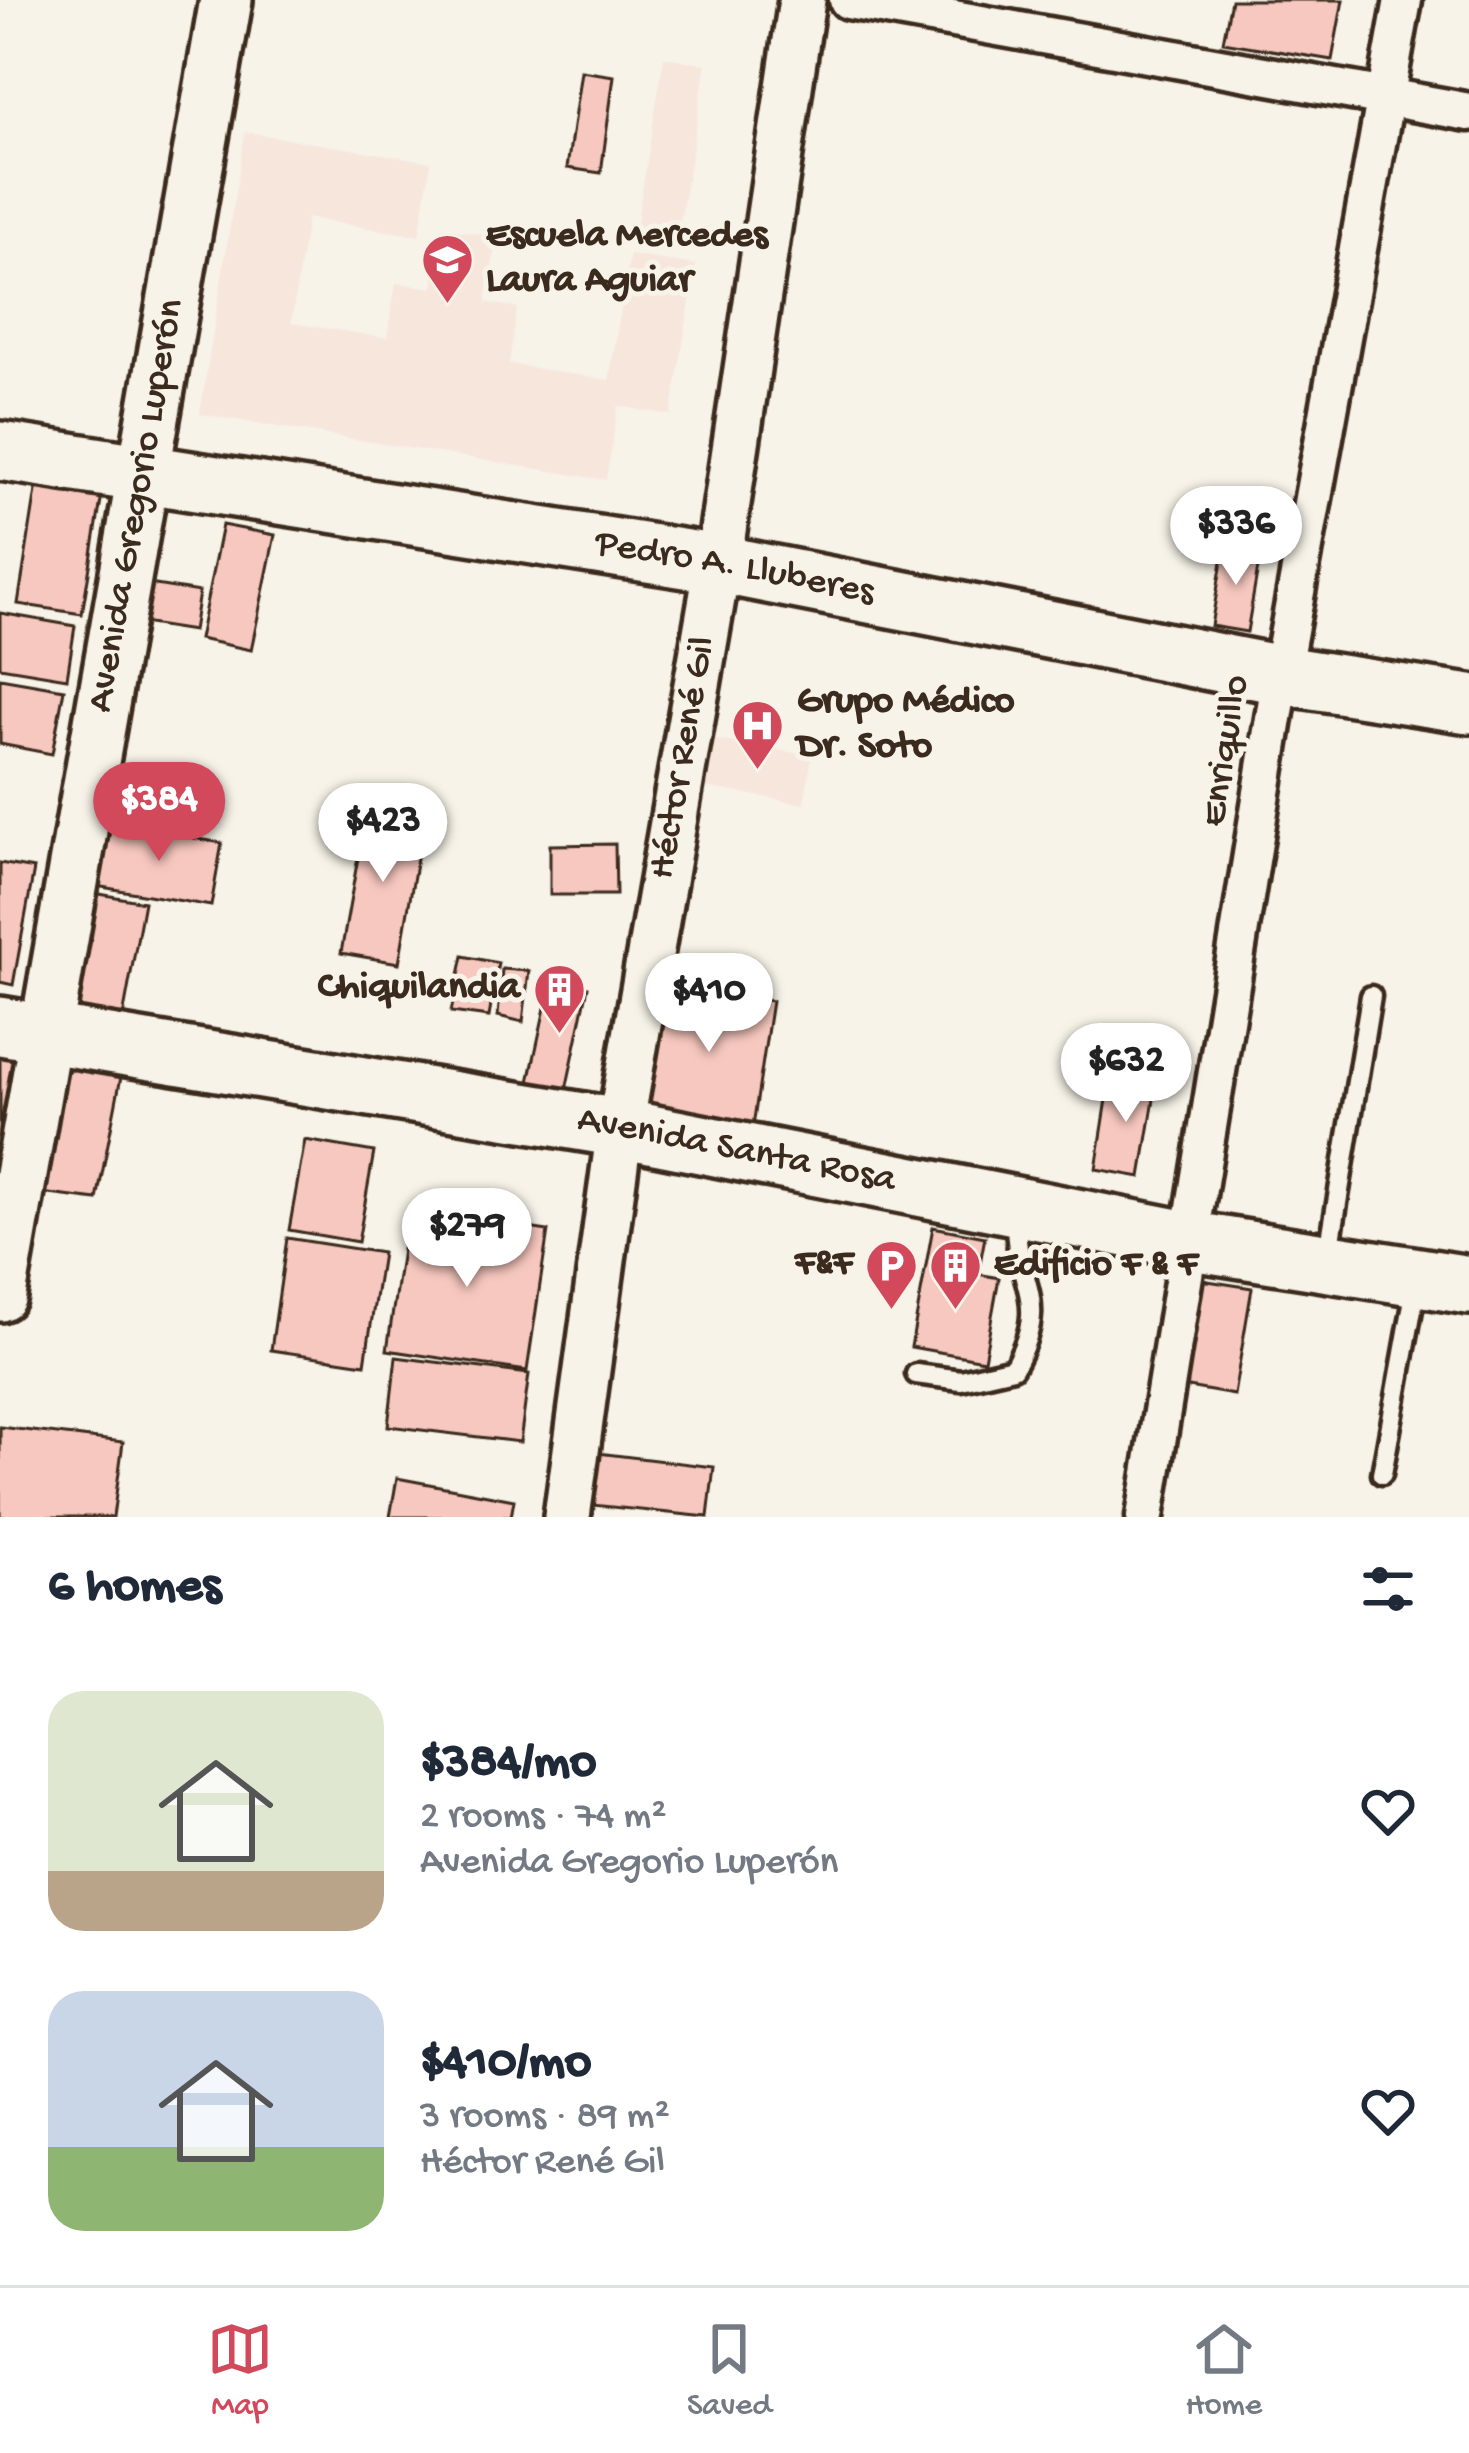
<!DOCTYPE html>
<html lang="en">
<head>
<meta charset="utf-8">
<style>
  :root { --surface:#fff; --page:#f6f6f7; --text:#1f2937; --muted:#747a83; --line:#e0e1e3; --accent:#d1495b }
  body { margin:0; font-family:"Gochi Hand",sans-serif; background:var(--page); color:var(--text); height:100vh; display:flex; flex-direction:column; font-size:45px; white-space:nowrap }
  * { box-sizing:border-box; margin:0 }
  p { font-size:39px; color:var(--muted) }
  .icon { flex:none; width:66px; height:66px; fill:none; stroke:currentColor; stroke-width:2; stroke-linecap:round; stroke-linejoin:round }
  .map { position:relative; height:1517px; overflow:hidden }
  .panel { display:flex; flex-direction:column; background:var(--surface); flex:1 }
  .panel>* { flex:none }
  .price { position:absolute; translate:-50% -102px; padding:0 27px; border-radius:42px; background:#fff; color:#222; font-size:39px; line-height:78px; filter:drop-shadow(0 3px 6px #0008) }
  .price::after { content:''; position:absolute; left:50%; top:72px; width:36px; height:27px; margin-left:-18px; background:inherit; clip-path:polygon(0 0,100% 0,50% 100%) }
  .price.current { background:var(--accent); color:#fff }
  ul { padding:0; list-style:none }
  li { display:flex; align-items:center; gap:36px; height:300px; padding:0 48px }
  li span { display:grid; place-items:center; flex:none; width:336px; height:240px; border-radius:36px; color:#555 }
  li>.icon { margin-inline-start:auto }
  span .icon { width:144px; height:144px; fill:#fffc; stroke-width:1 }
  li b { font-size:51px }
  h2 { display:flex; justify-content:space-between; align-items:center; height:144px; padding:0 48px; font-size:51px }
  .tab-bar { display:flex; justify-content:space-around; align-items:center; height:168px; border-top:3px solid var(--line); background:var(--surface); font-size:33px; color:var(--muted) }
  .tab-bar a { display:grid; justify-items:center; gap:6px }
  .tab-bar .current { color:var(--accent) }
  .map>svg:first-child { display:block }
  .built { fill:#f7e6dc }
  .building { fill:#f7c8bf; stroke:#3b2a1e; stroke-width:3 }
  .lines { fill:none; stroke-linecap:round; stroke-linejoin:round }
  .service-casing { stroke:#3b2a1e; stroke-width:27 }
  .minor-casing { stroke:#3b2a1e; stroke-width:45 }
  .tertiary-casing { stroke:#3b2a1e; stroke-width:54 }
  .secondary-casing { stroke:#3b2a1e; stroke-width:60 }
  .primary-casing { stroke:#3b2a1e; stroke-width:66 }
  .service { stroke:#f7f3e8; stroke-width:18 }
  .minor { stroke:#f7f3e8; stroke-width:36 }
  .tertiary { stroke:#f7f3e8; stroke-width:45 }
  .secondary { stroke:#f7f3e8; stroke-width:51 }
  .primary { stroke:#f7f3e8; stroke-width:57 }
  .labels { text-anchor:middle; dominant-baseline:central; stroke-width:10; stroke-linejoin:round; paint-order:stroke }
  .poi-label { font-size:39px; font-weight:bold; fill:#3b2a1e; stroke:#f7f3e8; text-anchor:start }
  .street-label { font-size:39px; fill:#3b2a1e; stroke:#f7f3e8 }
</style>
</head>
<body>
<div class="map">
<svg width="1469" height="1517" viewBox="0 0 1469 1517">
  <rect width="100%" height="100%" fill="#f7f3e8"/>
  <filter id="ink" filterUnits="userSpaceOnUse"><feTurbulence type="fractalNoise" baseFrequency=".00833" numOctaves="2"/><feDisplacementMap in="SourceGraphic" scale="24" xChannelSelector="R" yChannelSelector="G"/><feConvolveMatrix kernelMatrix="1 2 1 2 8 2 1 2 1" color-interpolation-filters="sRGB"/></filter>
  <g filter="url(#ink)">
    <path class="built" d="M664 57 706 64 678 235 636 228Z
      M245 132 431 162 419 236 307 218 291 323 387 338 396 283 433 288 442 228 497 237 486 302 517 308 509 364 609 380 630 255 696 265 671 415 618 406 606 480 200 414Z
      M713 739 812 756 804 804 705 787Z"/>
    <path class="building" d="M1231 0H1343L1332 60 1223 42Z
      M581 71 614 76 601 173 567 168Z
      M37 484 102 494 82 614 18 604Z
      M222 525 275 535 251 650 199 639Z
      M1225 544 1261 550 1247 632 1211 626Z
      M143 583 199 592 193 631 136 622Z
      M0 613 75 626 67 678 0 667Z
      M0 678 64 689 52 754 0 744Z
      M367 807 424 817 399 963 341 953Z
      M107 823 222 843 211 906 96 886Z
      M615 844 616 895H550V845Z
      M0 863 34 869 13 985 0 982Z
      M94 893 144 902 123 1017 73 1008Z
      M463 956 498 963 489 1017 451 1012Z
      M502 969 529 971 523 1022 498 1016Z
      M551 980 588 987 566 1090 529 1082Z
      M665 985 772 1001 753 1126 646 1110Z
      M0 1047 23 1050 0 1176Z
      M74 1068 121 1077 97 1200 33 1192 57 1078Z
      M1111 1074 1157 1081 1141 1177 1096 1169Z
      M305 1140 374 1152 358 1242 289 1230Z
      M408 1210 548 1231 527 1371 387 1350Z
      M933 1227 985 1237 978 1274 999 1278 984 1360 911 1347Z
      M287 1238 382 1253 365 1364 271 1350Z
      M1189 1278 1252 1288 1234 1395 1171 1384Z
      M396 1357 529 1374 520 1442 388 1426Z
      M0 1427 123 1442 113 1517H0Z
      M598 1453 714 1467 708 1517 592 1505Z
      M397 1478 514 1500 511 1517H390Z"/>
    <g class="lines">
      <defs>
        <path id="service" d="M1328 1258 1371 996
          M916 1374 961 1380 1013 1368C1055 1294 1010 1283 1017 1211
          M1382 1474 1417 1282"/>
        <path id="minor" d="M848 0 1469 112
          M1145 1517 1281 675 1403 0"/>
        <g id="tertiary">
          <path id="s1" d="M567 1517 620 1128 718 564 802 0"/>
        </g>
        <g id="secondary">
          <path id="s2" d="M0 1295 226 0"/>
        </g>
        <g id="primary">
          <path id="s3" d="M0 451 718 564 1281 675 1469 704"/>
          <path id="s4" d="M0 1026 620 1128 1192 1241 1469 1285"/>
        </g>
      </defs>
      <use href="#service" class="service-casing"/>
      <use href="#minor" class="minor-casing"/>
      <use href="#tertiary" class="tertiary-casing"/>
      <use href="#secondary" class="secondary-casing"/>
      <use href="#primary" class="primary-casing"/>
      <use href="#service" class="service"/>
      <use href="#minor" class="minor"/>
      <use href="#tertiary" class="tertiary"/>
      <use href="#secondary" class="secondary"/>
      <use href="#primary" class="primary"/>
    </g>
  </g>
  <defs>
    <symbol id="school-pin" viewBox="-11 -11 22 30"><path d="M0 17L-7.5 6A9.5 9.5 0 1 1 7.5 6Z" fill="#d1495b" stroke="#f7f3e8"/><path d="M0-5L7-2L0 1L-7-2ZM-4 1L0 2.5L4 1V4Q0 6-4 4Z" fill="#fff"/></symbol>
    <symbol id="hospital-pin" viewBox="-11 -11 22 30"><path d="M0 17L-7.5 6A9.5 9.5 0 1 1 7.5 6Z" fill="#d1495b" stroke="#f7f3e8"/><path d="M-5-5h3v3.5h4V-5h3V5h-3V1.5h-4V5h-3Z" fill="#fff"/></symbol>
    <symbol id="building-pin" viewBox="-11 -11 22 30"><path d="M0 17L-7.5 6A9.5 9.5 0 1 1 7.5 6Z" fill="#d1495b" stroke="#f7f3e8"/><path d="M-4-6H4V6H1V3H-1V6H-4ZM-2.5-4.3h1.7v1.8h-1.7ZM.8-4.3h1.7v1.8H.8ZM-2.5-1h1.7V.8h-1.7ZM.8-1h1.7V.8H.8Z" fill="#fff"/></symbol>
    <symbol id="parking-pin" viewBox="-11 -11 22 30"><path d="M0 17L-7.5 6A9.5 9.5 0 1 1 7.5 6Z" fill="#d1495b" stroke="#f7f3e8"/><path d="M-3.5-5.5H1a3.5 3.5 0 0 1 0 7H-1V5.5H-3.5ZM-1-3.4V-.6H.8a1.4 1.4 0 0 0 0-2.8Z" fill="#fff"/></symbol>
  </defs>
  <g fill-rule="evenodd">
    <use href="#school-pin" x="418" y="230" width="59" height="81"/>
    <use href="#hospital-pin" x="728" y="696" width="59" height="81"/>
    <use href="#building-pin" x="530" y="960" width="59" height="81"/>
    <use href="#parking-pin" x="862" y="1236" width="59" height="81"/>
    <use href="#building-pin" x="926" y="1236" width="59" height="81"/>
  </g>
  <g class="labels">
    <g class="poi-label">
      <text x="486" y="237">Escuela Mercedes<tspan x="486" dy="45">Laura Aguiar</tspan></text>
      <text x="797" y="703">Grupo Médico<tspan x="797" dy="45">Dr. Soto</tspan></text>
      <text x="520" y="989" text-anchor="end">Chiquilandia</text>
      <text x="853" y="1265" text-anchor="end">F&amp;F</text>
      <text x="994" y="1266">Edificio F &amp; F</text>
    </g>
    <g class="street-label">
      <text stroke="none"><textPath href="#s2" startOffset="801">Avenida Gregorio Luperón</textPath></text>
      <text stroke="none"><textPath href="#s3" startOffset="744">Pedro A. Lluberes</textPath></text>
      <text transform="translate(1227 751) rotate(-81)">Enriquillo</text>
      <text stroke="none"><textPath href="#s1" startOffset="768">Héctor René Gil</textPath></text>
      <text stroke="none"><textPath href="#s4" startOffset="747">Avenida Santa Rosa</textPath></text>
    </g>
  </g>
</svg>
<b class="price" style="left:1236px;top:588px">$336</b>
<b class="price current" style="left:159px;top:864px">$384</b>
<b class="price" style="left:383px;top:885px">$423</b>
<b class="price" style="left:709px;top:1055px">$410</b>
<b class="price" style="left:1126px;top:1125px">$632</b>
<b class="price" style="left:467px;top:1290px">$279</b>
</div>
<section class="panel">
<h2>6 homes<svg class="icon" aria-label="filters" viewBox="0 0 24 24"><path d="M4 7h16M4 17h16"/><circle cx="9" cy="7" r="2"/><circle cx="15" cy="17" r="2"/></svg></h2>
<ul>
<li><span style="background:linear-gradient(#dfe7d0 75%,#b9a48a 0)"><svg class="icon" aria-label="home" viewBox="0 0 24 24"><path d="M3 11l9-7 9 7M6 9v11h12V9"/></svg></span><div><b>$384/mo</b><p>2 rooms · 74 m²</p><p>Avenida Gregorio Luperón</p></div><svg class="icon" aria-label="heart" viewBox="0 0 24 24"><path d="M12 20l-8-8c-3-5 5-10 8-4 3-6 11-1 8 4z"/></svg></li>
<li><span style="background:linear-gradient(#c9d6e8 65%,#8fb573 0)"><svg class="icon" aria-label="home" viewBox="0 0 24 24"><path d="M3 11l9-7 9 7M6 9v11h12V9"/></svg></span><div><b>$410/mo</b><p>3 rooms · 89 m²</p><p>Héctor René Gil</p></div><svg class="icon" aria-label="heart" viewBox="0 0 24 24"><path d="M12 20l-8-8c-3-5 5-10 8-4 3-6 11-1 8 4z"/></svg></li>
</ul>
</section>
<nav class="tab-bar">
<a class="current"><svg class="icon" aria-label="map" viewBox="0 0 24 24"><path d="M3 6l6-2 6 2 6-2v14l-6 2-6-2-6 2zM9 4v14M15 6v14"/></svg>Map</a>
<a><svg class="icon" aria-label="saved" viewBox="0 0 24 24"><path d="M7 4h10v16l-5-4-5 4z"/></svg>Saved</a>
<a><svg class="icon" aria-label="home" viewBox="0 0 24 24"><path d="M3 11l9-7 9 7M6 9v11h12V9"/></svg>Home</a>
</nav>
</body>
</html>
